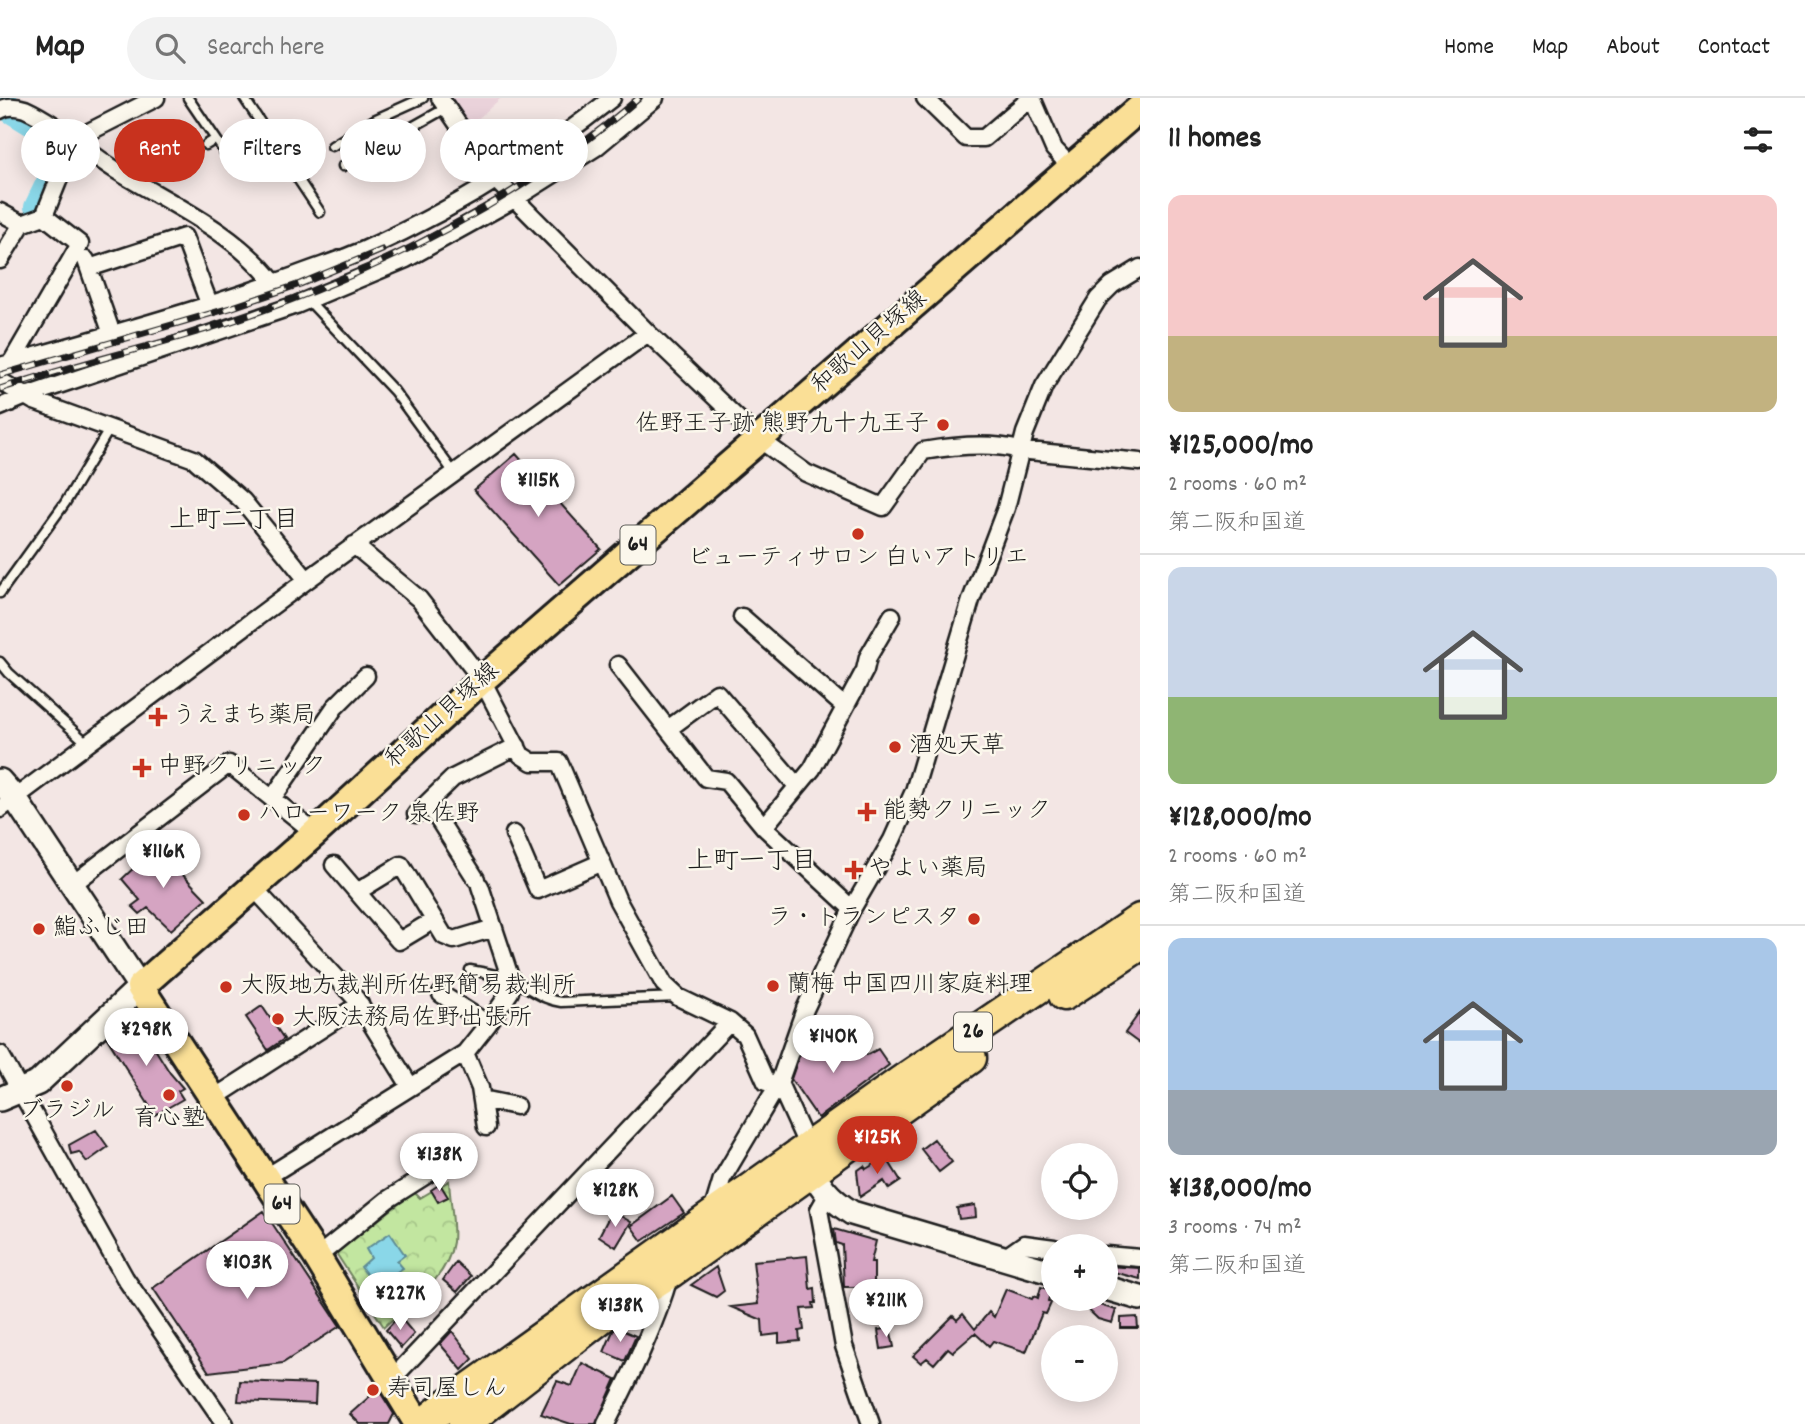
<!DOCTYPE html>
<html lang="en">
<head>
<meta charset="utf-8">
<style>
  :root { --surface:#fff; --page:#f2f2f2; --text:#222; --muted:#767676; --line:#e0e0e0; --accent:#c8321e }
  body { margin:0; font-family:Dekko,"Klee One",sans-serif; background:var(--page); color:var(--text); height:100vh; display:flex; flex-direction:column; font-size:26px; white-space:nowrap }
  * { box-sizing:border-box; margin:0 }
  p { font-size:23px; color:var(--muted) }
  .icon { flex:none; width:38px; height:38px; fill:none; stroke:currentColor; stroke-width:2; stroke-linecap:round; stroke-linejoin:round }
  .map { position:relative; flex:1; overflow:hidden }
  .side { display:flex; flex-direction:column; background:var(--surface); width:665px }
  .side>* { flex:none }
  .guide { position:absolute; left:21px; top:21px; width:665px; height:63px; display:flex; gap:14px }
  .fabs { position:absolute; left:1041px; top:1045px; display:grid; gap:14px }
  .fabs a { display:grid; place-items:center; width:77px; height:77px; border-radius:50%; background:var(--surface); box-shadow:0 4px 18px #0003; font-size:35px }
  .price { position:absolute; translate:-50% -60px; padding:0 16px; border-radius:24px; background:#fff; color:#222; font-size:23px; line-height:46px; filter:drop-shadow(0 2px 4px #0008) }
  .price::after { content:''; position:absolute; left:50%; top:42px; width:21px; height:16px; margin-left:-10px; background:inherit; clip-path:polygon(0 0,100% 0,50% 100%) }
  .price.on { background:var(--accent); color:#fff }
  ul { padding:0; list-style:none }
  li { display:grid; align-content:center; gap:14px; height:371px; padding:0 28px }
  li+li { border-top:2px solid var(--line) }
  li span { display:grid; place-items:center; height:217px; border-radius:14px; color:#555 }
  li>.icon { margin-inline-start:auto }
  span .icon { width:126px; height:126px; fill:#fffc; stroke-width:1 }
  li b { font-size:30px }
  h2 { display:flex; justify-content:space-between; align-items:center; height:84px; padding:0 28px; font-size:30px }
  .tag { padding:0 24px; border-radius:32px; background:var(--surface); box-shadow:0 4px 18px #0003; font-size:24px; line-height:63px }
  .tag.on { background:var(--accent); color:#fff }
  header { display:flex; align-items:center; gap:42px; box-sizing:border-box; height:98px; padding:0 35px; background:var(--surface); border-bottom:2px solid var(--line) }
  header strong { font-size:33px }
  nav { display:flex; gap:38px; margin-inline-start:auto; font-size:24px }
  .search { width:490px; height:63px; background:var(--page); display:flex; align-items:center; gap:18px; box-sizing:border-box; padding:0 24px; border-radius:38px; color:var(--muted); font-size:26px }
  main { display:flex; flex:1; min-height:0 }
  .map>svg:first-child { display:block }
  .built { fill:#ead2da }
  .park { fill:url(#park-crowns); stroke:#6f815e; stroke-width:2 }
  .water { fill:#8ad7e8; stroke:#5e8c96; stroke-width:2 }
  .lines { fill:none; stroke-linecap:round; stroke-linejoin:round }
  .river { stroke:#8ad7e8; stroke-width:24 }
  .building { fill:#d5a4c2; stroke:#1c1c1c; stroke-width:2 }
  .lane-casing { stroke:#1c1c1c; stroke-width:13 }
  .street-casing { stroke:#1c1c1c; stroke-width:21 }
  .secondary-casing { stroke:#1c1c1c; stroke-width:28 }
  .primary-casing { stroke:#1c1c1c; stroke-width:32 }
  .highway-casing { stroke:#1c1c1c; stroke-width:35 }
  .lane { stroke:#fbf7ec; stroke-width:8 }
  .street { stroke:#fbf7ec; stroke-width:16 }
  .secondary { stroke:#fbf7ec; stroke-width:23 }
  .primary { stroke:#fadf96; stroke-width:26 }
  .highway { stroke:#fadf96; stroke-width:30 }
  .rail-casing { stroke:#1c1c1c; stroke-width:7 }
  .rail { stroke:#fbf7ec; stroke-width:4.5; stroke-dasharray:13; stroke-linecap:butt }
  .poi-dot { fill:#c8321e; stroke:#fbf7ec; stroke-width:2.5 }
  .labels { text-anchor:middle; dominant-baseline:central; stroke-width:5; stroke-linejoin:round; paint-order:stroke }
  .shield { fill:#fbf7ec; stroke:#5f5e5a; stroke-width:2 }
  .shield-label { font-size:23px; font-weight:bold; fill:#1c1c1c }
  .street-label { font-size:24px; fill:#1c1c1c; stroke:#fbf7ec }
  .poi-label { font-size:24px; fill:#1c1c1c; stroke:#fbf7ec; text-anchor:start }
  .neighbourhood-label { font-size:26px; fill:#1c1c1c; stroke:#fbf7ec }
</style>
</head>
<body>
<header>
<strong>Map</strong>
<div class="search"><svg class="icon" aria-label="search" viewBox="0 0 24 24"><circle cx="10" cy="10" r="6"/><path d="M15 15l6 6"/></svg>Search here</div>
<nav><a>Home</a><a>Map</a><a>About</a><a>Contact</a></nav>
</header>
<main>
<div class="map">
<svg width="1140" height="1326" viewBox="0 0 1140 1326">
  <defs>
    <pattern id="park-crowns" width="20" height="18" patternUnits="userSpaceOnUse" patternTransform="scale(1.75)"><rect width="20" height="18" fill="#c2e6a0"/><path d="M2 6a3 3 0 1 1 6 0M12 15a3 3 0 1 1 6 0" fill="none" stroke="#a6c589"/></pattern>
  </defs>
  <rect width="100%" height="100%" fill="#f3e6e4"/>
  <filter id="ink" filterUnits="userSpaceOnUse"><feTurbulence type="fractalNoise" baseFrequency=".0143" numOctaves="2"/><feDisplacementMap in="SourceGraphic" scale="14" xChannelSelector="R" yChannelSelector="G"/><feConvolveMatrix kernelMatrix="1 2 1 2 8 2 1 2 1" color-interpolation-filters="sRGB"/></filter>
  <g filter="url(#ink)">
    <path class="built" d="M451 0H501L471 27Z"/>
    <path class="park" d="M449 1083C450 1103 455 1125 453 1144 448 1181 410 1205 384 1229L336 1155 414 1094 420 1100Z"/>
    <path class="water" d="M390 1135 405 1157 397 1163 403 1170 383 1183 386 1189 380 1194 361 1169 371 1160 366 1151Z"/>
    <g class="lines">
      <path class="river" d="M5 0 7 11 61 44 63 53 36 109"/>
    </g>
    <path class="building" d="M516 356 601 451 559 487 474 392Z
      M156 749 206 801 171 832 148 810 140 816 132 808 140 802 122 781Z
      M262 908 284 941 268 952 246 919Z
      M1140 914V946L1125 935Z
      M130 926 134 932 140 927 170 975 183 990 178 993 183 1001 155 1017 107 940Z
      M817 941 833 964 859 946 867 957 878 951 889 967 818 1020 791 981 802 950Z
      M96 1032 108 1049 87 1064 79 1054 71 1056 69 1047Z
      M934 1041 952 1064 939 1074 921 1051Z
      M886 1059 901 1083 889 1091 884 1083 860 1099 857 1073 864 1068 866 1071Z
      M440 1086 448 1099 438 1104 431 1092Z
      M672 1098 684 1115 642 1143 631 1128Z
      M975 1107 976 1119 959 1121 957 1110Z
      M264 1113 340 1228 283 1265 209 1274 153 1190Z
      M612 1113 631 1124 616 1149 599 1138Z
      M834 1131 876 1143 871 1164H874V1198L863 1201 861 1189H844L842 1147 836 1145Z
      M807 1158 810 1191 815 1190 816 1205H813L814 1210 801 1211 804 1232 799 1233 800 1243 779 1245V1236L763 1238 762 1222 731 1209 758 1206 753 1163Z
      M456 1164 471 1178 457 1194 443 1182Z
      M1106 1168 1140 1170V1181L1106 1172Z
      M716 1169 724 1193 716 1199 691 1187Z
      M1041 1189 1051 1192 1048 1203 1051 1205 1046 1216 1042 1215 1026 1254 993 1243 989 1248 975 1235 953 1254 948 1250 934 1266 927 1260 921 1265 913 1258 953 1218 957 1222 963 1216 975 1231 989 1214 994 1219 1006 1191 1032 1201 1034 1198 1038 1200Z
      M1076 1200 1116 1212 1112 1225 1098 1221Z
      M399 1218 414 1236 401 1250 386 1232Z
      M1137 1219 1138 1230H1121V1220Z
      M617 1230 636 1238 625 1263 604 1254 613 1233Z
      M890 1230 894 1249 881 1251 878 1232Z
      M452 1233 473 1261 462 1272 440 1246Z
      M582 1265 616 1281 596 1326H571L541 1316 557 1283 572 1288Z
      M240 1283 316 1286 315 1306 238 1303Z
      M378 1291 394 1316 389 1326H360L350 1316Z"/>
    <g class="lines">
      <defs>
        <path id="lane" d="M188 0 226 56
          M244 0 320 114
          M206 47 216 41
          M332 48 374 22 423 0
          M343 68 446 10
          M308 202 394 293 454 375
          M0 495 65 405 110 330
          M0 564 9 575 87 645
          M470 872C487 875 504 878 520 886 535 893 544 902 561 904L677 899"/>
        <path id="street" d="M440 0 497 83 648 235 759 341 806 375 883 409 923 353C953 348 990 344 1019 352L1140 364
          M925 0 966 40H984L1031 0
          M1032 0 1054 51 1072 70
          M0 12C8 7 16 8 25 11 58 26 84 52 114 71 170 106 233 132 274 185
          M0 114 22 126
          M0 162 22 126 44 118 75 41 156 0
          M86 162 112 236
          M89 170 184 139 210 208
          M11 265 80 146 44 118
          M0 268C99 240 198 213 294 178 317 169 341 162 364 152 453 112 536 61 612 0
          M0 283 34 303 194 361 243 403 307 482
          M0 309 26 298 296 207 406 161 516 100 595 50 655 0
          M354 447 419 501 482 582 521 657 532 664H559L618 803 664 886 678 899 730 924 745 937 766 984 779 985 722 1081 712 1114
          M742 519 845 609
          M618 567 706 680 726 683 764 729 852 811
          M668 631 717 595 797 688
          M272 701 335 609 366 578
          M428 705 476 781
          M0 711 307 482 648 235
          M416 716 453 680 517 648
          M764 729 812 671 865 572 868 559 892 518
          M514 736 538 792 602 764
          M334 767 399 843 434 822
          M73 786 229 666 315 735
          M480 788 511 882 510 894 488 926
          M254 790 356 901 410 988
          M357 794 401 767 444 838 454 842 494 830
          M465 955 480 990 486 1029
          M0 956 125 1180 225 1326
          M214 1000 360 906
          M482 1001 516 1008
          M808 1049 779 985 805 911 852 811 892 742 914 693 971 502 1006 410 1025 335 1044 288 1098 201 1112 187 1140 170
          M265 1080 465 955 488 926 441 896
          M827 1098 819 1112 844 1248 871 1326
          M1106 1157 1140 1160
          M317 1159 387 1102 436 1071
          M1004 1160 1024 1146 1054 1150
          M392 1281 730 924
          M606 1326C631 1277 655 1229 670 1176"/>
        <path id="secondary" d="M0 683 14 699 140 889 38 985 0 1001
          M809 1059C814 1085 830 1101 852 1115L1054 1175
          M1106 1190 1140 1200"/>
        <path id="primary" d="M418 1326 317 1159 140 889 315 735 482 582 1140 10"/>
        <path id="highway" d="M1064 897 1140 847
          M423 1326 445 1308 900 984 1140 821
          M464 1326 609 1214 671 1174 971 960"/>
      </defs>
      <use href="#lane" class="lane-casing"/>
      <use href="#street" class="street-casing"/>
      <use href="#secondary" class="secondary-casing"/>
      <use href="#primary" class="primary-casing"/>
      <use href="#highway" class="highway-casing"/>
      <use href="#lane" class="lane"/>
      <use href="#street" class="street"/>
      <use href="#secondary" class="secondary"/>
      <use href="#primary" class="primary"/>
      <use href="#highway" class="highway"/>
      <defs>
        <path id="rail" d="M0 277 230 210 300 186 382 152
          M0 291C72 267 147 250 220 227 372 177 517 105 639 0"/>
      </defs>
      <use href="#rail" class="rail-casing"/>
      <use href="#rail" class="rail"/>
    </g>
  </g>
  <g class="poi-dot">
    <circle cx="943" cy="327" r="7"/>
    <circle cx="858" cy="436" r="7"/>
    <path d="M154.5 608.5h7v7h7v7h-7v7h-7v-7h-7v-7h7z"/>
    <circle cx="895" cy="649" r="7"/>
    <path d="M138.5 659.5h7v7h7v7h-7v7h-7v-7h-7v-7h7z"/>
    <path d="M863.5 703.5h7v7h7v7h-7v7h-7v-7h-7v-7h7z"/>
    <circle cx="244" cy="717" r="7"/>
    <path d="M850.5 761.5h7v7h7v7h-7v7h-7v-7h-7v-7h7z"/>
    <circle cx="974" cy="821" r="7"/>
    <circle cx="39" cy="831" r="7"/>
    <circle cx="773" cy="888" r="7"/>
    <circle cx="226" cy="889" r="7"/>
    <circle cx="278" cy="921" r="7"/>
    <circle cx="67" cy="988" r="7"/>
    <circle cx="169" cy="997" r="7"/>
    <circle cx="373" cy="1292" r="7"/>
  </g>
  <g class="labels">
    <g class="shield">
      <rect x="620.5" y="427.5" width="35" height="39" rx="5"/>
      <rect x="954" y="914.5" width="38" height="39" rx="5"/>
      <rect x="264.5" y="1086.5" width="35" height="39" rx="5"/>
    </g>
    <g class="shield-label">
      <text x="638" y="447">64</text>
      <text x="973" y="934">26</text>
      <text x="282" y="1106">64</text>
    </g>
    <g class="street-label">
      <text transform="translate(870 245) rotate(-41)">和歌山貝塚線</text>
      <text transform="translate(443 618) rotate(-42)">和歌山貝塚線</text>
    </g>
    <g class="poi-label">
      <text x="929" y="327" text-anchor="end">佐野王子跡 熊野九十九王子</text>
      <text x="858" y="461" text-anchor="middle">ビューティサロン 白いアトリエ</text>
      <text x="172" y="619">うえまち薬局</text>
      <text x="909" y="649">酒処天草</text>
      <text x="158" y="670">中野クリニック</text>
      <text x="883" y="714">能勢クリニック</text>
      <text x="258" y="717">ハローワーク 泉佐野</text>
      <text x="868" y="772">やよい薬局</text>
      <text x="960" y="821" text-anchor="end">ラ・トランピスタ</text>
      <text x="53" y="831">鮨ふじ田</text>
      <text x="787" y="888">蘭梅 中国四川家庭料理</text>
      <text x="240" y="889">大阪地方裁判所佐野簡易裁判所</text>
      <text x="292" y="921">大阪法務局佐野出張所</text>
      <text x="67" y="1014" text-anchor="middle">ブラジル</text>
      <text x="169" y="1022" text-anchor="middle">育心塾</text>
      <text x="387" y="1292">寿司屋しん</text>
    </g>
    <g class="neighbourhood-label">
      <text x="234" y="423">上町二丁目</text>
      <text x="752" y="764">上町一丁目</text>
    </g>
  </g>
</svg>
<div class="fabs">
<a><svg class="icon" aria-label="locate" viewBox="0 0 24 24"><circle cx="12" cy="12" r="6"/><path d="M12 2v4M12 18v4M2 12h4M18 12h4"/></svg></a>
<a>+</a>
<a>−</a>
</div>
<b class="price" style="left:538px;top:421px">¥115K</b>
<b class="price" style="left:163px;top:792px">¥116K</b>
<b class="price" style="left:146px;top:970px">¥298K</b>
<b class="price" style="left:833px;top:977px">¥140K</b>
<b class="price on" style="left:877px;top:1078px">¥125K</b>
<b class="price" style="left:439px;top:1095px">¥138K</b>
<b class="price" style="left:615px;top:1131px">¥128K</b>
<b class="price" style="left:247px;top:1203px">¥103K</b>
<b class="price" style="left:400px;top:1234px">¥227K</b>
<b class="price" style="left:886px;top:1241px">¥211K</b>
<b class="price" style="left:620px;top:1246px">¥138K</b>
<div class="guide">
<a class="tag">Buy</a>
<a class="tag on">Rent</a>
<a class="tag">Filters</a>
<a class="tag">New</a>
<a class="tag">Apartment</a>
</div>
</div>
<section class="side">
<h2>11 homes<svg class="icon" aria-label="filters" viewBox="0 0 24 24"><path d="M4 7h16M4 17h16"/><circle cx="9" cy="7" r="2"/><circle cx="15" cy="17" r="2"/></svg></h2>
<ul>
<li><span style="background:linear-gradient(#f6c9c9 65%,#c2b280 0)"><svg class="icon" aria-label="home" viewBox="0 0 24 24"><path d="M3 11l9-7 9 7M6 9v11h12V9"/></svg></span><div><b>¥125,000/mo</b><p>2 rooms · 60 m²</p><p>第二阪和国道</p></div></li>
<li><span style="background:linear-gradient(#c9d6e8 60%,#8fb573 0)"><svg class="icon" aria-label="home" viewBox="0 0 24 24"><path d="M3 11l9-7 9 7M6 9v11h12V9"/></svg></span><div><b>¥128,000/mo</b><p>2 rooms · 60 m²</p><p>第二阪和国道</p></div></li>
<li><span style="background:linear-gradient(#a9c7e8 70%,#9aa5b1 0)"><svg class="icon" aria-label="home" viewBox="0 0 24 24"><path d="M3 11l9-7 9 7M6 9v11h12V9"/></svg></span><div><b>¥138,000/mo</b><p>3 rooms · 74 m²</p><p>第二阪和国道</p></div></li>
</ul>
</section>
</main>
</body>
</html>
